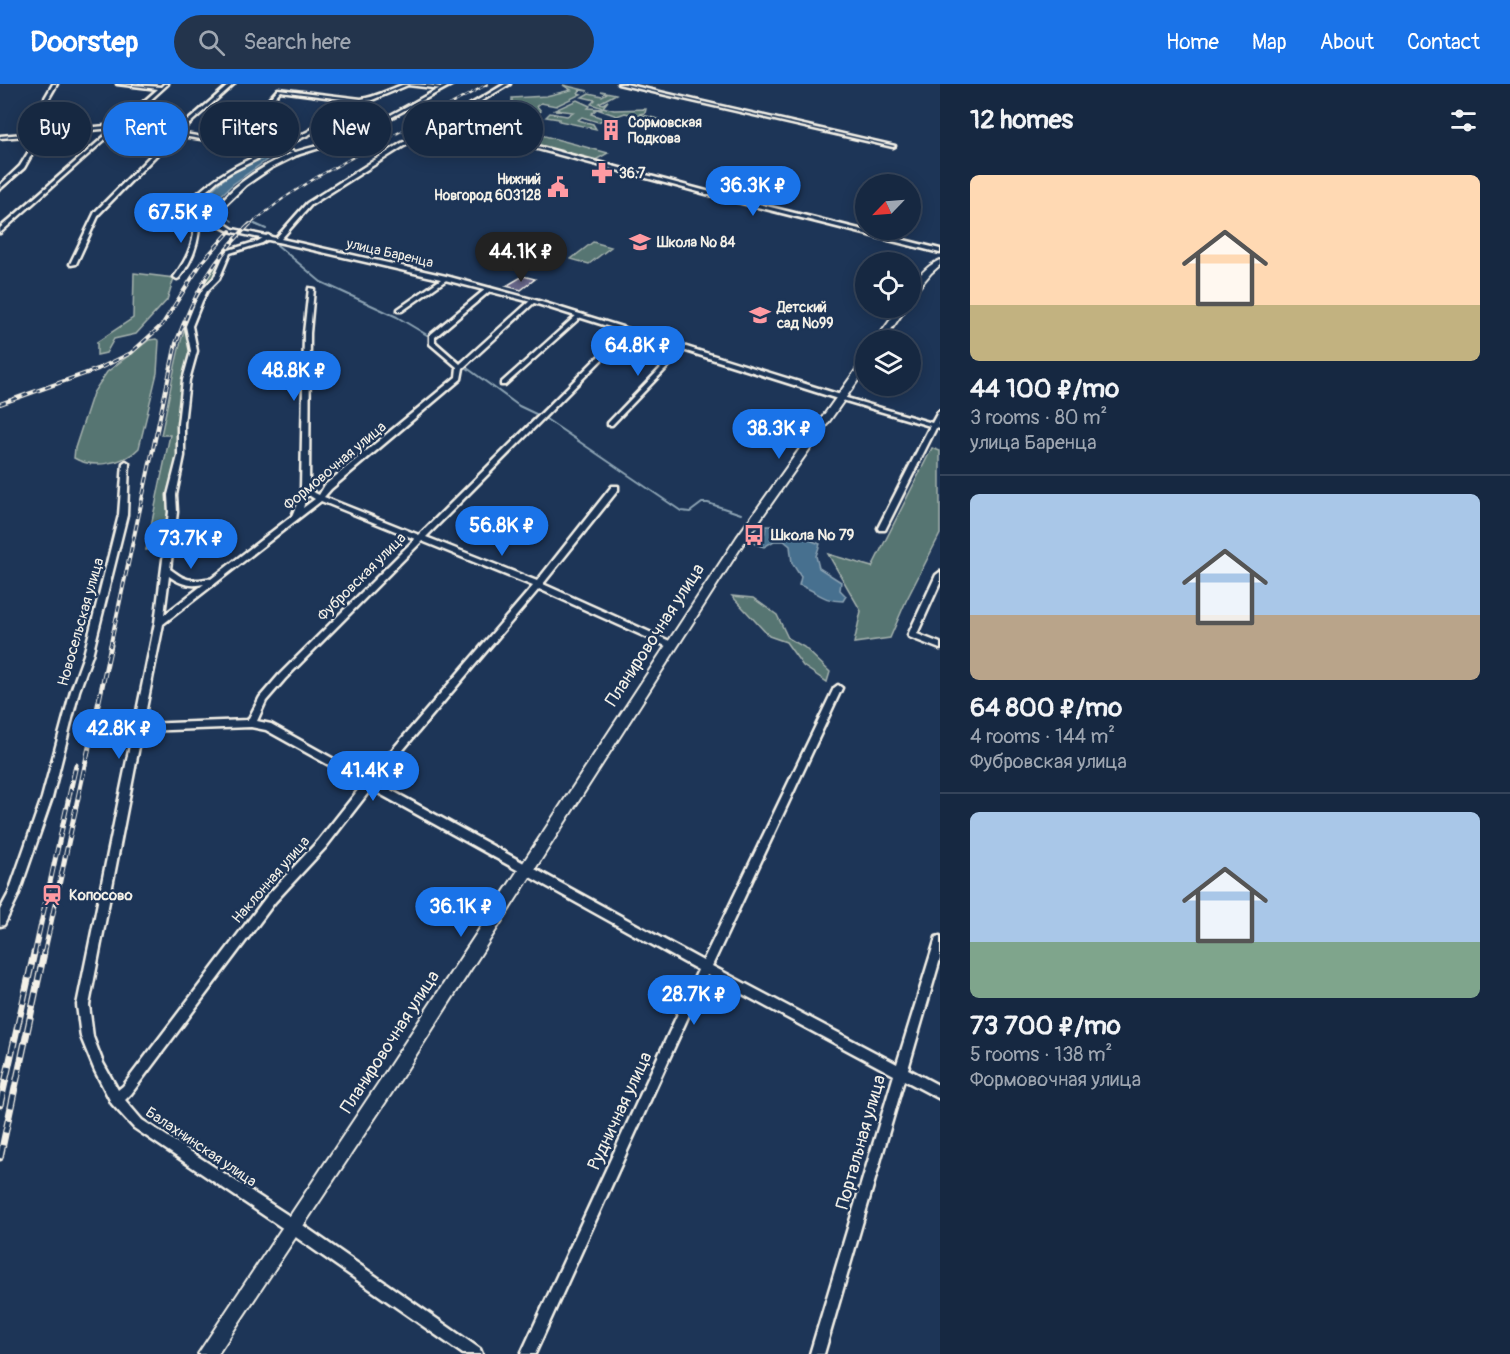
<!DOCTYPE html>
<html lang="en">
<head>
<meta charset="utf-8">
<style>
  :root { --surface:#162841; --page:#23344c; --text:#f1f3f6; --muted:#9ea6b1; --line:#35445a; --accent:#1a73e8 }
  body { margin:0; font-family:Pangolin,sans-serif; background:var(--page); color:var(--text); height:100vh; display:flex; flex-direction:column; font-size:22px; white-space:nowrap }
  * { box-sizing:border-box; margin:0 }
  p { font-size:20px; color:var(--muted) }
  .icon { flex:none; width:33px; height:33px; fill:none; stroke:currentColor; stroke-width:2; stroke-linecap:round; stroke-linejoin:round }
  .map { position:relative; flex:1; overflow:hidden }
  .details { display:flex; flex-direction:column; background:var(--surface); width:570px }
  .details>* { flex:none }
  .top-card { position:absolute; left:18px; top:18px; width:570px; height:54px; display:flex; gap:12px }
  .needle { width:39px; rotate:245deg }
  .controls { position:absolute; left:855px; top:90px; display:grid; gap:12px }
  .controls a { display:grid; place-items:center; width:66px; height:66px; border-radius:50%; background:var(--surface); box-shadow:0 3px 15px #0003,0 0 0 2px var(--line); font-size:30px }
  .price { position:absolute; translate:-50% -51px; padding:0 14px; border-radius:21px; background:var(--accent); color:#fff; font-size:20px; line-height:39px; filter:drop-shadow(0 2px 3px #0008) }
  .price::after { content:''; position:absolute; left:50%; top:36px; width:18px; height:14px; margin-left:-9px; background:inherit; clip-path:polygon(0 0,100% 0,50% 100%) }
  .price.on { background:#222; color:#fff }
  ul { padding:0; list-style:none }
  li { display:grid; align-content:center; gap:12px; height:318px; padding:0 30px }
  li+li { border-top:2px solid var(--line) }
  li span { display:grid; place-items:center; height:186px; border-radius:9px; color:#555 }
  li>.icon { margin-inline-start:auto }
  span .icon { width:108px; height:108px; fill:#fffc; stroke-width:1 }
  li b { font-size:26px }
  h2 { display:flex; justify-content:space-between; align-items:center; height:72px; padding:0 30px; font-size:26px }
  .tag { padding:0 21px; border-radius:27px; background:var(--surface); box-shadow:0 3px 15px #0003,0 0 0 2px var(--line); font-size:21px; line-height:54px }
  .tag.on { background:var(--accent); color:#fff }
  header { display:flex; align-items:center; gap:36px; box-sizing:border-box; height:84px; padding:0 30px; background:var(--accent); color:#fff }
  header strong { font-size:28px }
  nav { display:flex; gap:33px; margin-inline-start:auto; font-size:21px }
  .search { width:420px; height:54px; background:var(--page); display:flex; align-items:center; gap:15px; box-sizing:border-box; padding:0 21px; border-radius:33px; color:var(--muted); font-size:22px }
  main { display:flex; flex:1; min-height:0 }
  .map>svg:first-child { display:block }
  .green { fill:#567472; stroke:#a5b2ad; stroke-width:1.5 }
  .water { fill:#476f8f; stroke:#8ca3b3; stroke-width:1.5 }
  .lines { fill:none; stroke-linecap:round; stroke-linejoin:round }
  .stream-far1 { stroke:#8ca3b3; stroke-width:1.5 }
  .stream { stroke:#8ca3b3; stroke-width:2 }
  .building { fill:#666588; stroke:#f4f1e8; stroke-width:1.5 }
  .minor-casing { stroke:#f4f1e8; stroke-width:5 }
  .tertiary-casing { stroke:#f4f1e8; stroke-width:5 }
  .secondary-casing { stroke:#f4f1e8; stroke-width:4 }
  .minor { fill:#1d3557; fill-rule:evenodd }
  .tertiary { fill:#1d3557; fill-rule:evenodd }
  .secondary { fill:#1d3557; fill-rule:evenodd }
  .rail-far3-casing { stroke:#f4f1e8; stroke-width:2 }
  .rail-far2-casing { stroke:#f4f1e8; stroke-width:4 }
  .rail-far1-casing { stroke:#f4f1e8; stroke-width:5 }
  .rail-casing { stroke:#f4f1e8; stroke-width:7 }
  .rail-far3 { stroke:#1d3557; stroke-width:1.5; stroke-dasharray:4.5; stroke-linecap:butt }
  .rail-far2 { stroke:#1d3557; stroke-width:2; stroke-dasharray:6; stroke-linecap:butt }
  .rail-far1 { stroke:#1d3557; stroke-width:3; stroke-dasharray:10; stroke-linecap:butt }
  .rail { stroke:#1d3557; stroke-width:4.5; stroke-dasharray:13; stroke-linecap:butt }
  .labels { text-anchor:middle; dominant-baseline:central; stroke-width:5; stroke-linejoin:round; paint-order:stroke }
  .far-poi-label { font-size:14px; font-weight:bold; fill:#f4f1e8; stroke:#1d3557; text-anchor:start }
  .far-street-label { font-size:14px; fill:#f4f1e8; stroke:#1d3557 }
  .street-label { font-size:15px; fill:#f4f1e8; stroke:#1d3557 }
  .poi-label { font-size:15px; font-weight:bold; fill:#f4f1e8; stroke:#1d3557; text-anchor:start }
  .near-street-label { font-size:18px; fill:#f4f1e8; stroke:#1d3557 }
</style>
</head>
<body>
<header>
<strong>Doorstep</strong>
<div class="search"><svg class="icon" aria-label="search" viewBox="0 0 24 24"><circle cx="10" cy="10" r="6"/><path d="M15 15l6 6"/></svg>Search here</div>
<nav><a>Home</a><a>Map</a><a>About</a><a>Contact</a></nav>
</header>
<main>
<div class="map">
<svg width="940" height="1270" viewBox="0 0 940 1270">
  <rect width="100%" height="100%" fill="#1d3557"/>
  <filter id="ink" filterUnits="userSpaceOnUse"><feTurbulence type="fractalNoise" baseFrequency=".0167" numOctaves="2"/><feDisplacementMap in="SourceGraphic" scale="12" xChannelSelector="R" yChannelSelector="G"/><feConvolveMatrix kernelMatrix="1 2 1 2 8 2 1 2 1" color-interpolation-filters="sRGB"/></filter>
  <g filter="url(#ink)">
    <path class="green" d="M563 1 588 7 580 6 578 9 581 10 556 22 541 19 537 22 541 27C531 33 521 34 511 29V24L494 19 512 20V14L546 12 571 6Z
      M601 7 616 10 599 19 603 20 608 17 603 23 614 26 646 25 645 29 639 30 677 40 676 44 670 43 669 39 625 29 617 32 597 25 591 30 605 35 598 38 582 33 578 36 593 40 596 45 559 37V35L546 33 550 29 567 32 573 28 555 26 577 16 590 22 588 24 602 25 603 24 591 20 595 16 582 13 589 9 602 12 607 9Z
      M485 36 608 69 592 78 468 45Z
      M593 158 611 163 589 180 571 175Z
      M226 170 186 244 192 272 181 313 177 349 178 372 168 411 169 428 164 464 146 466 170 351H161C174 294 177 246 206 195 211 186 216 174 226 170Z
      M134 189 174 194 167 216 136 250 114 255 106 269 97 271V258L133 234Z
      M156 255 159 257 157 289 139 364C125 380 92 385 74 374L75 364 93 309 107 288 149 256Z
      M932 364 940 367V450L906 517 890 554 854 559 861 527 828 470 872 483Z
      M732 512 753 514 777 531 788 554 804 563 830 588 827 598 803 582 786 558 769 552Z"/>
    <path class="water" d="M278 68 233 100 215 117 206 116C213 95 257 75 278 68Z
      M766 442H773L820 460 816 472 819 484 841 498 840 506 846 512 843 517C821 517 818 507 799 501L801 493 792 479 790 462 784 457H774L764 463 755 460 758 453 765 449Z"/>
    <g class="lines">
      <path class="stream-far1" d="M215 117 217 121
        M227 126V133L232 137
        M254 140 259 142"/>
      <path class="stream" d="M255 140 266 145
        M277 161 321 198 397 233 427 251
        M435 256 460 278
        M467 284 519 322 538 331
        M546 335 681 427 690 428 702 419H708L741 430"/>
    </g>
    <path class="building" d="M523 192 535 195 521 206 506 202Z"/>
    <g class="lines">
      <defs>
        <path id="minor" d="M53 0H57L29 49 117 41 158 5 117 0 161 3 164 0H168L123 41 132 40 175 48 230 0H234L179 49 231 58 278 5 361 15C376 13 388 6 402 1 413 0 433 0 444 4L442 5 408 1 372 16 362 17 310 50 280 64 298 69V71L276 66 259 74 231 88 218 96 195 117 199 131 217 130 219 131 199 134C200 157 193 176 179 194L177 195 174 193C186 177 197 156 194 135 194 128 191 123 191 116 214 92 240 79 270 66L176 51 99 130 76 180 71 181 70 180 95 128 172 50 132 42 119 43 0 149V144L114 44 43 50 24 84 0 105V101L20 82 39 51 0 54V52L24 50ZM280 7 357 17 307 48 275 64 235 58Z
          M505 0H510L444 39 441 38Z
          M618 0H625L895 62 893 63Z
          M268 151 271 153 270 154 262 159 230 169 219 195 207 207 202 217 192 242 197 267 189 296 184 340V372L176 411 177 428 170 485C178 491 186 497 197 496 202 496 206 494 211 495L292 432 297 420 301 404 304 249 309 204 314 205 310 249 309 403 315 409 319 411 325 401 456 293 457 283 430 260V251L487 204H491V206L435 253V258L460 280 531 216 536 217 463 284 461 295 331 405 324 413 419 451 626 245 631 246 426 453 537 497 612 402H618V406L543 500 674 559 675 561 674 563H668L539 505 376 698 703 877 834 604 838 601 842 604 712 882 897 980 935 857 936 853 940 852V875L908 985 940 1002V1015L904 996 824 1270H810L894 991 707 891 535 1270H521L698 886 371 705 326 763 275 818 131 1010 125 1016 142 1036 297 1137 480 1265 482 1270H463L287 1147 134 1044 112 1020 95 987 81 953 77 921 155 539 169 428 168 411 178 372V340L183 296 191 267 186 242 196 217 203 205 214 194 226 167 258 157ZM307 410 315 415 303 424ZM321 417 415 455 279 591 260 613 248 636 143 640 163 540ZM422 457 533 502 368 694 271 640 257 637 266 617 285 595ZM169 492C180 500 190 503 204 500L164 531ZM251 643 266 646 363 700 318 757 267 812 123 1002 118 1006 103 979 93 953 89 921 142 647Z
          M444 193 449 194 402 227H398V225Z
          M578 230 583 231 505 301H501V299Z
          M681 263 686 264 612 341H608V339Z
          M839 313H843L932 339 938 328 940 327V336L938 340 940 341V345L936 344 885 446H879L878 444 930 342 839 315Z
          M126 377 129 379 127 431 92 571 79 607 52 714 18 812 4 841 0 842V826L8 811 42 714 71 607 84 571 119 431 123 379Z
          M940 488V499L917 550 940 559V565L909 553 908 551 936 491Z"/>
        <path id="tertiary" d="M448 0H453L355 53 297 71 271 84 246 101 226 120 221 127V137L233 145 276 154 307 119 400 60 443 37 714 109 940 165V169L710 111 444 40 404 62 311 121 281 155 446 192 535 216 844 312 845 314 841 316 531 218 445 196 229 147 221 143 215 137C211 113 265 81 285 72 306 63 330 61 351 51 384 36 415 17 448 0Z"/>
        <path id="secondary" d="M940 176V181L931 189 910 214C910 199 926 182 940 176Z
          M899 224H906L884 256H876Z
          M863 276H866V285L745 457 391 1010 218 1270H198L379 998 737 453Z"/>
      </defs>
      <use href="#minor" class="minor-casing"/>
      <use href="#tertiary" class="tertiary-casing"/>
      <use href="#secondary" class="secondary-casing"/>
      <use href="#minor" class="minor"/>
      <use href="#tertiary" class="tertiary"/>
      <use href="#secondary" class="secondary"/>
      <defs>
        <path id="rail-far3" d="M248 142 284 114 315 94 488 0"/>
        <path id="rail-far2" d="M0 320 98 285 131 269 162 241 202 178 230 147
          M110 563 176 259C194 211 212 176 250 140"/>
        <path id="rail-far1" d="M34 871 76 681
          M44 871 111 561"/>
        <path id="rail" d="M0 1021 34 869
          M0 1074 44 869"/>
      </defs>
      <use href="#rail-far3" class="rail-far3-casing"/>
      <use href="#rail-far2" class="rail-far2-casing"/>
      <use href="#rail-far1" class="rail-far1-casing"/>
      <use href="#rail" class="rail-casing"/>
      <use href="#rail-far3" class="rail-far3"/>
      <use href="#rail-far2" class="rail-far2"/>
      <use href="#rail-far1" class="rail-far1"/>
      <use href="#rail" class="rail"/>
    </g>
  </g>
  <defs>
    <symbol id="building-bare" viewBox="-9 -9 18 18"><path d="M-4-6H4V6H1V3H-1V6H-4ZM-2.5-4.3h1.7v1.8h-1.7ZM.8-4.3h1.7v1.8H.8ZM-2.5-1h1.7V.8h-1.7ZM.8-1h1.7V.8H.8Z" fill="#ff9aa2" stroke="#1d3557" stroke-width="2.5" paint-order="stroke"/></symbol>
    <symbol id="pharmacy-bare" viewBox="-9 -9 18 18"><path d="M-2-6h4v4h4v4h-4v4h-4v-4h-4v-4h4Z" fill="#ff9aa2" stroke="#1d3557" stroke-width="2.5" paint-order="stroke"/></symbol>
    <symbol id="civic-bare" viewBox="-9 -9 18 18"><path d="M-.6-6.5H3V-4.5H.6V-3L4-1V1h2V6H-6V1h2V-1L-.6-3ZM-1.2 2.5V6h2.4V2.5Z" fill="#ff9aa2" stroke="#1d3557" stroke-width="2.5" paint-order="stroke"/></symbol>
    <symbol id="school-bare" viewBox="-9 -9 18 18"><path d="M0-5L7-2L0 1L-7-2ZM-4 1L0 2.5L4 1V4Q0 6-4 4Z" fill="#ff9aa2" stroke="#1d3557" stroke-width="2.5" paint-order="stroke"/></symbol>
    <symbol id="bus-bare" viewBox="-9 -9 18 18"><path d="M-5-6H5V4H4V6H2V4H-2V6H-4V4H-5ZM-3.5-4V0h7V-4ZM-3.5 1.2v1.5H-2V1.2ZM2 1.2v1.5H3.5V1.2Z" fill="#ff9aa2" stroke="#1d3557" stroke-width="2.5" paint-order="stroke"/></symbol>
    <symbol id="station-bare" viewBox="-9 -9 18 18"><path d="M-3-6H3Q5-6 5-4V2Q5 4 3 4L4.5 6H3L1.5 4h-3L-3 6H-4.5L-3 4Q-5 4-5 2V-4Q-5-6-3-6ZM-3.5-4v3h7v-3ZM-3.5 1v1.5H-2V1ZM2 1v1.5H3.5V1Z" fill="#ff9aa2" stroke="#1d3557" stroke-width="2.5" paint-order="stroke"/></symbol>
  </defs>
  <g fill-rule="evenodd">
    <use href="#building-bare" x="596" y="31" width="30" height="30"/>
    <use href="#pharmacy-bare" x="587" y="74" width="30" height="30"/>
    <use href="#civic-bare" x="543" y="88" width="30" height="30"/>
    <use href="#school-bare" x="625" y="143" width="30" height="30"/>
    <use href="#school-bare" x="745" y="216" width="30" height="30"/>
    <use href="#bus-bare" x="739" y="436" width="30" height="30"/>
    <use href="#station-bare" x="37" y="796" width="30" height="30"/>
  </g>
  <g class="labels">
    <g class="far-poi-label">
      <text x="628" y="38">Сормовская<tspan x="628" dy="16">Подкова</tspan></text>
      <text x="619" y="89">36.7</text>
      <text x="541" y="95" text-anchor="end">Нижний<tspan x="541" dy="16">Новгород 603128</tspan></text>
      <text x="657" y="158">Школа № 84</text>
      <text x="777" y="223">Детский<tspan x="777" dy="16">сад №99</tspan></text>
    </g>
    <g class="far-street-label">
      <text transform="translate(390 169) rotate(13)">улица Баренца</text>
    </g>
    <g class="street-label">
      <text transform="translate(335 382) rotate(-40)">Формовочная улица</text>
      <text transform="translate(362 493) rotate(-45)">Фубровская улица</text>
      <text transform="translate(81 538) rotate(-74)">Новосельская улица</text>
      <text transform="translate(271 796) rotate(-49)">Наклонная улица</text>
      <text transform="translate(201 1063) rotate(34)">Балахнинская улица</text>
    </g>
    <g class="poi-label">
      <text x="771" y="451">Школа № 79</text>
      <text x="69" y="811">Копосово</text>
    </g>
    <g class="near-street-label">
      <text transform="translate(655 551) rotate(-57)">Планировочная улица</text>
      <text transform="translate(390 958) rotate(-57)">Планировочная улица</text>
      <text transform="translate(620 1027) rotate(-65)">Рудничная улица</text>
      <text transform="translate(861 1058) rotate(-74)">Портальная улица</text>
    </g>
  </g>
</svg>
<div class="controls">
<a><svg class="needle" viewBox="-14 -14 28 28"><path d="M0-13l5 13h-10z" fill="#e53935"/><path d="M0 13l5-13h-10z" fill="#9ea6b1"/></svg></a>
<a><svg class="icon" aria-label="locate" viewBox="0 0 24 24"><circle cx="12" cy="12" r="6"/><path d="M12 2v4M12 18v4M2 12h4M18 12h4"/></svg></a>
<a><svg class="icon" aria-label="layers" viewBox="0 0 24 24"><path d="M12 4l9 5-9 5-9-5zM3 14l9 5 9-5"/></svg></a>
</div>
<b class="price" style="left:753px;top:133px">36.3K ₽</b>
<b class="price" style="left:181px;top:160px">67.5K ₽</b>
<b class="price on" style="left:521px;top:199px">44.1K ₽</b>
<b class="price" style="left:638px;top:293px">64.8K ₽</b>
<b class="price" style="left:294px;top:318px">48.8K ₽</b>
<b class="price" style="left:779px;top:376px">38.3K ₽</b>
<b class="price" style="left:502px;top:473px">56.8K ₽</b>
<b class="price" style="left:191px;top:486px">73.7K ₽</b>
<b class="price" style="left:119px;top:676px">42.8K ₽</b>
<b class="price" style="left:373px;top:718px">41.4K ₽</b>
<b class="price" style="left:461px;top:854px">36.1K ₽</b>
<b class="price" style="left:694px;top:942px">28.7K ₽</b>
<div class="top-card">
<a class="tag">Buy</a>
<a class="tag on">Rent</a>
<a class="tag">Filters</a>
<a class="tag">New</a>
<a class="tag">Apartment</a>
</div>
</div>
<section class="details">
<h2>12 homes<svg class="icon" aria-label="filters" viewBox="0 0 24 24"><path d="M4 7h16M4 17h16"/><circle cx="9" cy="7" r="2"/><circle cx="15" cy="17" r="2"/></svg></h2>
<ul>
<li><span style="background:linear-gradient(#ffd9b3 70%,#c2b280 0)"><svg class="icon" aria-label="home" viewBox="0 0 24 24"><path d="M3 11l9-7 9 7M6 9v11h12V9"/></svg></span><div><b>44 100 ₽/mo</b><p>3 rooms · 80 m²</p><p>улица Баренца</p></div></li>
<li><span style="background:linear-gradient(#a9c7e8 65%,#b9a48a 0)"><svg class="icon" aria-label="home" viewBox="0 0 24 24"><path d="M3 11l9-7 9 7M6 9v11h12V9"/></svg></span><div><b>64 800 ₽/mo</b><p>4 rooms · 144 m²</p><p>Фубровская улица</p></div></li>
<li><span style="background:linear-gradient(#a9c7e8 70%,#7fa58c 0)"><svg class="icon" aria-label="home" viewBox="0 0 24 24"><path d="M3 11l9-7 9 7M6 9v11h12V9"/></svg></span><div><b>73 700 ₽/mo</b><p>5 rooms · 138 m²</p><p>Формовочная улица</p></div></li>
</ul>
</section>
</main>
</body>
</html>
